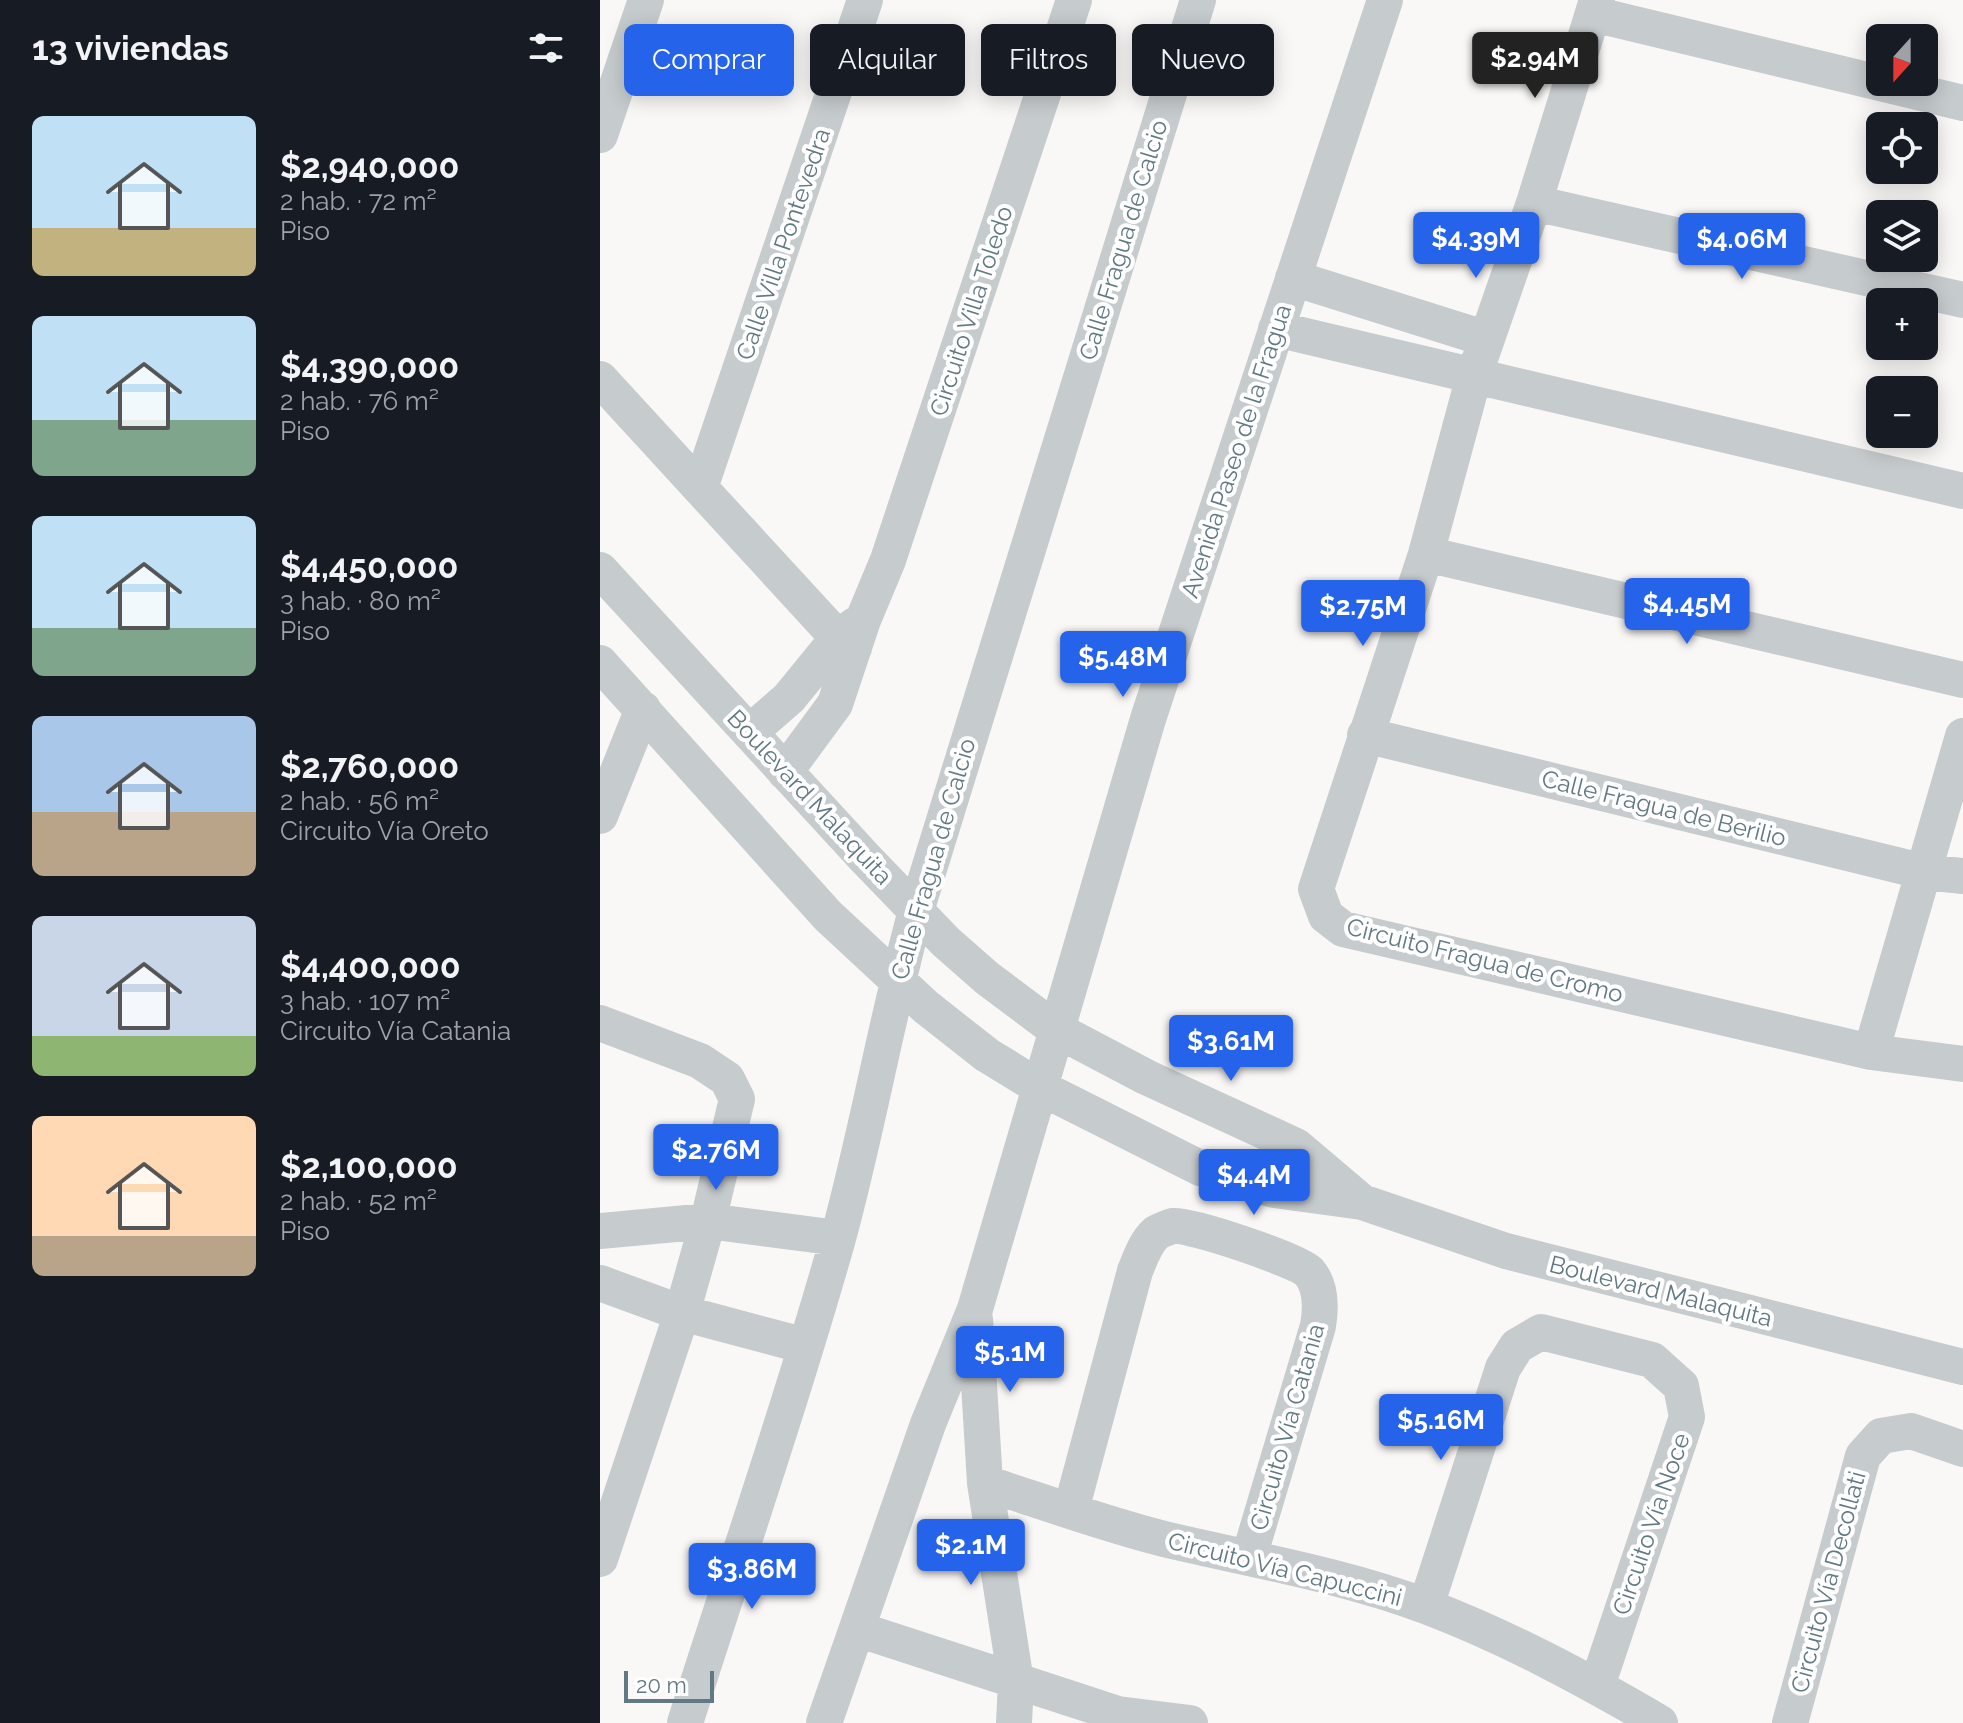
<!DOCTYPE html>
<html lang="es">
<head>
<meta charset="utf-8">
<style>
  :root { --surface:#171b24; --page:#20242c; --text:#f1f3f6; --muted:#9ea1a6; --accent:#2563eb }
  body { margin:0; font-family:Raleway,sans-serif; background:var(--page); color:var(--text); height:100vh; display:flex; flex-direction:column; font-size:30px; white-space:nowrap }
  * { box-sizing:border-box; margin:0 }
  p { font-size:26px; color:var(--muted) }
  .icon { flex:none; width:44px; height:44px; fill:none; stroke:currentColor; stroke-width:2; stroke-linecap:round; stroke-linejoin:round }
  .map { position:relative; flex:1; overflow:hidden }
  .panel { display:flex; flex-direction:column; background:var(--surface); width:600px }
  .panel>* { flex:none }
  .hud { position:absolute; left:24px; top:24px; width:760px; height:72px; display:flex; gap:16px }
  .needle { width:52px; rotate:201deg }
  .buttons { position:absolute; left:1266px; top:24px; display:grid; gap:16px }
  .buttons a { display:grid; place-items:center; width:72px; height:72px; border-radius:12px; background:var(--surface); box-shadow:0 4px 20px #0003; font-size:40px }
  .scale { position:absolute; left:24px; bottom:20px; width:90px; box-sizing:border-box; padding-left:8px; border:4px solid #617983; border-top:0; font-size:22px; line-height:28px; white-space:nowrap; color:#617983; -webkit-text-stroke:6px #fff; paint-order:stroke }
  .price { position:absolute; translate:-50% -68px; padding:0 18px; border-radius:8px; background:var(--accent); color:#fff; font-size:26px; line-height:52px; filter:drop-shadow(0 2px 4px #0008) }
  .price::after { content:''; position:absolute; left:50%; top:48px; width:24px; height:18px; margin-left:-12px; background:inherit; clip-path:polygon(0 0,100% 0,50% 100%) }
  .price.active { background:#222; color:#fff }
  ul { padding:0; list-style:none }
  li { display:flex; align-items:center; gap:24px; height:200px; padding:0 32px }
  li span { display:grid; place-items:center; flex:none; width:224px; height:160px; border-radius:12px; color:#555 }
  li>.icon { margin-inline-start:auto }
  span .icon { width:96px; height:96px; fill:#fffc; stroke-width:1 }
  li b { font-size:34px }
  h2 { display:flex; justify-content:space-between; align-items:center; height:96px; padding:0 32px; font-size:34px }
  .chip { padding:0 28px; border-radius:12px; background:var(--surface); box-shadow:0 4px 20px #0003; font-size:28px; line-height:72px }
  .chip.active { background:var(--accent); color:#fff }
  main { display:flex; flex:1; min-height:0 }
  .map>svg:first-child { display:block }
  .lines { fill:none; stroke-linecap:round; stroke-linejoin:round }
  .minor { stroke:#c6cbce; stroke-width:36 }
  .labels { text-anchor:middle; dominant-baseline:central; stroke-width:8; stroke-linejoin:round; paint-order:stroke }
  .street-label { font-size:24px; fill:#617983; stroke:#fff }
</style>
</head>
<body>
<main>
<section class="panel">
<h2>13 viviendas<svg class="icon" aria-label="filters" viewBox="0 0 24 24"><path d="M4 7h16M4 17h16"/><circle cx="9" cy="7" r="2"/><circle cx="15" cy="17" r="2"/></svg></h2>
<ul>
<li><span style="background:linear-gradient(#bfe0f5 70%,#c2b280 0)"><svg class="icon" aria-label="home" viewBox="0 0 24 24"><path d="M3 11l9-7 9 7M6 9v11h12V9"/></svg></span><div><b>$2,940,000</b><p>2 hab. · 72 m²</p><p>Piso</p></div></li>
<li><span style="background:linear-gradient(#bfe0f5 65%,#7fa58c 0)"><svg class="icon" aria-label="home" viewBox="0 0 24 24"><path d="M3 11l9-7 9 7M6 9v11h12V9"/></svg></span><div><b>$4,390,000</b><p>2 hab. · 76 m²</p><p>Piso</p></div></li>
<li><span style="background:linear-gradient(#bfe0f5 70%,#7fa58c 0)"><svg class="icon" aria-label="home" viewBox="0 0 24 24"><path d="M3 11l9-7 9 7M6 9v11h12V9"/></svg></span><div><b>$4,450,000</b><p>3 hab. · 80 m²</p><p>Piso</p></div></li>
<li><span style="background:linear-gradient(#a9c7e8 60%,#b9a48a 0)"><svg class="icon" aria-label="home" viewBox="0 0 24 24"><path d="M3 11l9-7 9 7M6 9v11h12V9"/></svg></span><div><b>$2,760,000</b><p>2 hab. · 56 m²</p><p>Circuito Vía Oreto</p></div></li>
<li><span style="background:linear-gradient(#c9d6e8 75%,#8fb573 0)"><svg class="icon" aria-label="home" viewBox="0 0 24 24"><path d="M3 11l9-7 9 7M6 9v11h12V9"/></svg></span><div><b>$4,400,000</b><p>3 hab. · 107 m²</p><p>Circuito Vía Catania</p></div></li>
<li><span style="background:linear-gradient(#ffd9b3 75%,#b9a48a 0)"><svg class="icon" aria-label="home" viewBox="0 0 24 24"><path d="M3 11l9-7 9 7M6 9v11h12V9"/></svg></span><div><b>$2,100,000</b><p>2 hab. · 52 m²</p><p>Piso</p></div></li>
</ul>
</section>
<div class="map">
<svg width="1363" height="1723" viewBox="0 0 1363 1723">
  <rect width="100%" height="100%" fill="#f9f8f6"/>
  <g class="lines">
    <path class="minor" d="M997 0 934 203 874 376 826 554 716 889 726 916 743 929 1271 1052 1363 1064
      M993 14 1363 103
      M0 135 46 0
      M934 203 1363 300
      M693 278 887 339
      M676 329 1363 491
      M0 379 238 638 254 648
      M100 488 265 0
      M826 554 1363 680
      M0 570 265 858 346 942 387 978 455 1029 546 1077 696 1146 762 1202
      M0 663 228 916 326 1007 387 1055 441 1088 600 1168 674 1190 762 1202 906 1251 1363 1367
      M150 732 189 698 238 638 255 625
      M765 735 1325 872 1363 876
      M185 772 235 704 263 620 288 560 474 0
      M0 816 43 709
      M0 1023 100 1061 127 1079 137 1099 108 1221 82 1313 0 1559
      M1271 1052 1363 736
      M0 1231 108 1221 238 1238
      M0 1283 82 1313 206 1346
      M375 1319 385 1483 416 1682 414 1723
      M385 1483C444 1502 504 1524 564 1539 653 1560 743 1575 828 1607 909 1638 985 1679 1060 1723
      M471 1510 535 1271C540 1259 545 1243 556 1233 559 1231 569 1227 573 1226 590 1224 697 1260 709 1272 722 1287 721 1308 718 1326L649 1557
      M826 1606 903 1368 917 1346 941 1332 1052 1360 1081 1386 1087 1417 997 1686
      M257 1629 518 1714 590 1723
      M85 1723C136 1563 191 1403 237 1242 267 1133 286 1020 316 911L598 0
      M224 1723 328 1424 375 1309 548 719 785 0
      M1190 1723 1263 1456 1281 1436 1311 1431 1363 1449"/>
  </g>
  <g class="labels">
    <g class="street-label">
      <text transform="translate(523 240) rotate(-73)">Calle Fragua de Calcio</text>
      <text transform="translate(183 244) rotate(-71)">Calle Villa Pontevedra</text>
      <text transform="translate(371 311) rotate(-72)">Circuito Villa Toledo</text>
      <text transform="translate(636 451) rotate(-72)">Avenida Paseo de la Fragua</text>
      <text transform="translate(210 797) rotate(47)">Boulevard Malaquita</text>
      <text transform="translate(1064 808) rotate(14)">Calle Fragua de Berilio</text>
      <text transform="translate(333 859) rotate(-74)">Calle Fragua de Calcio</text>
      <text transform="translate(885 960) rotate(14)">Circuito Fragua de Cromo</text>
      <text transform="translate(1061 1291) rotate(14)">Boulevard Malaquita</text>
      <text transform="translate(687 1427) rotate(-74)">Circuito Vía Catania</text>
      <text transform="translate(1051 1524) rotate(-71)">Circuito Vía Noce</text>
      <text transform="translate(685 1569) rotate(14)">Circuito Vía Capuccini</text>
      <text transform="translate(1228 1582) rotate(-75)">Circuito Vía Decollati</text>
    </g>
  </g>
</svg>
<div class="buttons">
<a><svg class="needle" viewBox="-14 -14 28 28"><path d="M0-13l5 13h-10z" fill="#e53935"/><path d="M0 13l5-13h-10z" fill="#9ea1a6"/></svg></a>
<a><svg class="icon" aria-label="locate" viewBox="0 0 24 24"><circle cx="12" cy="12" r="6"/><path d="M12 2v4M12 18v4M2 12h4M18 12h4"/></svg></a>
<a><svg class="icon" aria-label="layers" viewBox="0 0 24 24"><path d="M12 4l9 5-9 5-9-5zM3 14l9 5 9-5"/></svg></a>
<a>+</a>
<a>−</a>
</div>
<div class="scale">20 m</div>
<b class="price active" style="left:935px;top:100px">$2.94M</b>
<b class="price" style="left:876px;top:280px">$4.39M</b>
<b class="price" style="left:1142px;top:281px">$4.06M</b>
<b class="price" style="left:1087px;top:646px">$4.45M</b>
<b class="price" style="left:763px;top:648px">$2.75M</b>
<b class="price" style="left:523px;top:699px">$5.48M</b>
<b class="price" style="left:631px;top:1083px">$3.61M</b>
<b class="price" style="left:116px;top:1192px">$2.76M</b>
<b class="price" style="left:654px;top:1217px">$4.4M</b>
<b class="price" style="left:410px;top:1394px">$5.1M</b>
<b class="price" style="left:841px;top:1462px">$5.16M</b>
<b class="price" style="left:371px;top:1587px">$2.1M</b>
<b class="price" style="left:152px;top:1611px">$3.86M</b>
<div class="hud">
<a class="chip active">Comprar</a>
<a class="chip">Alquilar</a>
<a class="chip">Filtros</a>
<a class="chip">Nuevo</a>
</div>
</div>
</main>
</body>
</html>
